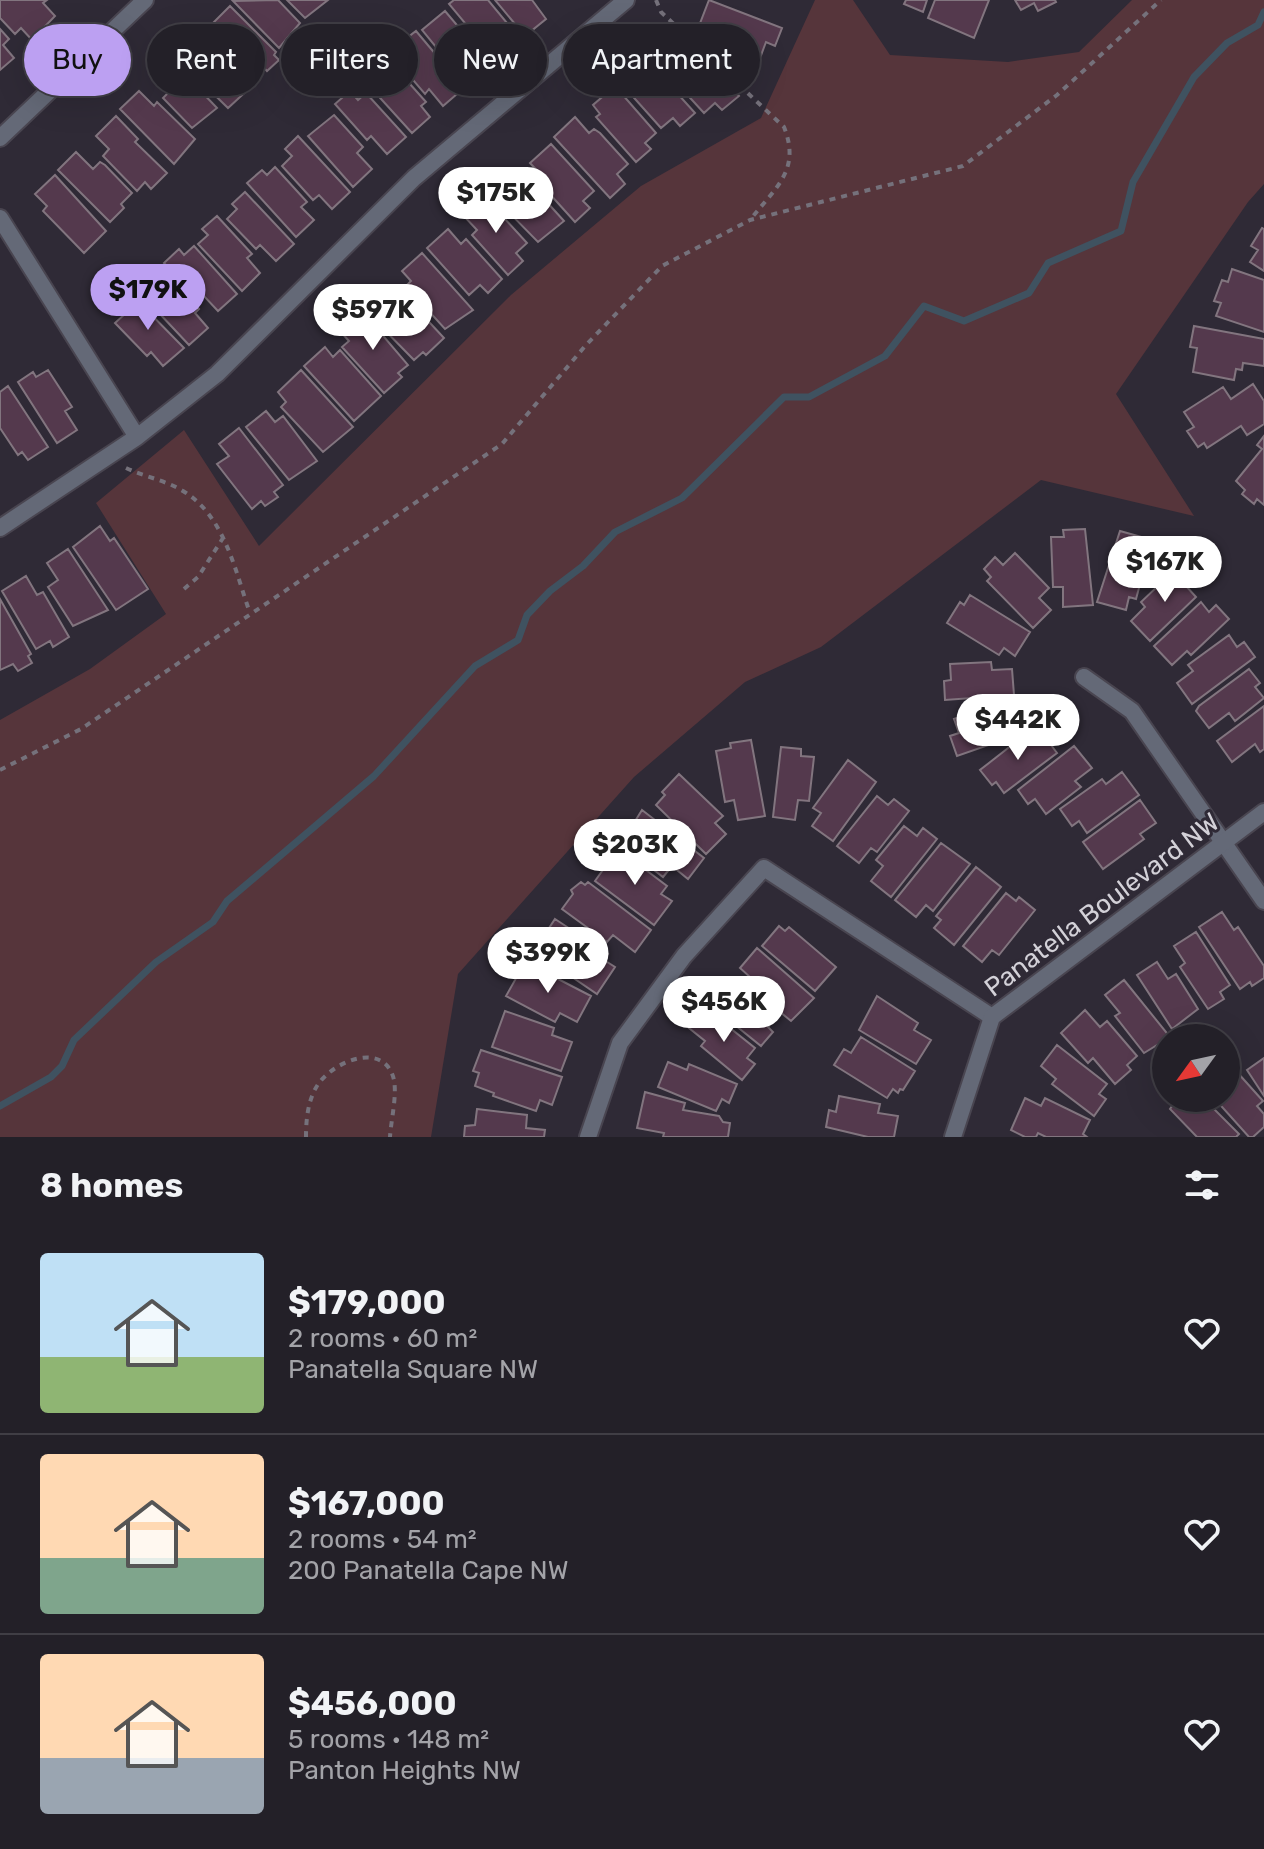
<!DOCTYPE html>
<html lang="en">
<head>
<meta charset="utf-8">
<style>
  :root { --surface:#232028; --page:#2f2d34; --text:#f1f3f6; --muted:#a3a3a8; --line:#403e45; --accent:#bca0f2 }
  body { margin:0; font-family:Rubik,sans-serif; background:var(--page); color:var(--text); height:100vh; display:flex; flex-direction:column; font-size:30px; white-space:nowrap }
  * { box-sizing:border-box; margin:0 }
  p { font-size:26px; color:var(--muted) }
  .icon { flex:none; width:44px; height:44px; fill:none; stroke:currentColor; stroke-width:2; stroke-linecap:round; stroke-linejoin:round }
  .map { position:relative; height:1137px; overflow:hidden }
  .panel { display:flex; flex-direction:column; background:var(--surface); flex:1 }
  .panel>* { flex:none }
  .guide { position:absolute; left:24px; top:24px; width:800px; height:72px; display:flex; gap:16px }
  .needle { width:52px; rotate:237deg }
  .fabs { position:absolute; left:1152px; top:1024px; display:grid; gap:16px }
  .fabs a { display:grid; place-items:center; width:88px; height:88px; border-radius:50%; background:var(--surface); box-shadow:0 8px 32px #0002,0 0 0 2px var(--line); font-size:40px }
  .price { position:absolute; translate:-50% -68px; padding:0 18px; border-radius:28px; background:#fff; color:#222; font-size:26px; line-height:52px; filter:drop-shadow(0 2px 4px #0008) }
  .price::after { content:''; position:absolute; left:50%; top:48px; width:24px; height:18px; margin-left:-12px; background:inherit; clip-path:polygon(0 0,100% 0,50% 100%) }
  .price.current { background:var(--accent); color:#111 }
  ul { padding:0; list-style:none }
  li { display:flex; align-items:center; gap:24px; height:200px; padding:0 40px }
  li+li { border-top:2px solid var(--line) }
  li span { display:grid; place-items:center; flex:none; width:224px; height:160px; border-radius:8px; color:#555 }
  li>.icon { margin-inline-start:auto }
  span .icon { width:96px; height:96px; fill:#fffc; stroke-width:1 }
  li b { font-size:34px }
  h2 { display:flex; justify-content:space-between; align-items:center; height:96px; padding:0 40px; font-size:34px }
  .pill { padding:0 28px; border-radius:36px; background:var(--surface); box-shadow:0 8px 32px #0002,0 0 0 2px var(--line); font-size:28px; line-height:72px }
  .pill.current { background:var(--accent); color:#111 }
  .map>svg:first-child { display:block }
  .green { fill:#56353b }
  .lines { fill:none; stroke-linecap:round; stroke-linejoin:round }
  .stream { stroke:#3f5260; stroke-width:7 }
  .building { fill:#54394d; stroke:#82757f; stroke-width:2 }
  .minor-casing { stroke:#494550; stroke-width:20 }
  .tertiary-casing { stroke:#494550; stroke-width:20 }
  .path { stroke:#75717b; stroke-width:4; stroke-dasharray:6 6; stroke-linecap:butt }
  .minor { stroke:#646977; stroke-width:16 }
  .tertiary { stroke:#646977; stroke-width:16 }
  .labels { text-anchor:middle; dominant-baseline:central; stroke-width:6; stroke-linejoin:round; paint-order:stroke }
  .street-label { font-size:26px; fill:#d3d1d8; stroke:#2f2a36 }
</style>
</head>
<body>
<div class="map">
<svg width="1264" height="1137" viewBox="0 0 1264 1137">
  <rect width="100%" height="100%" fill="#2f2a36"/>
  <path class="green" d="M815 0H853L890 55 1008 62 1079 52 1132 0H1264V184L1248 202 1116 394 1194 516 1041 480 821 647 745 682 634 777 458 974 431 1137H0V720L90 669 166 614 96 503 184 430 259 546 511 295 641 186 761 118Z"/>
  <g class="lines">
    <path class="stream" d="M0 1106 51 1077 62 1066 74 1040 156 962 213 922 227 901 374 776 475 666 518 640 527 615 550 591 583 566 615 532 682 498 784 397H809L885 356 924 306 964 321 1029 293 1048 263 1121 231 1133 182 1194 77 1227 43 1258 25 1264 12"/>
  </g>
  <path class="building" d="M0 0H47L43 3 55 16 32 40 21 28 15 34 0 18Z
    M278 0 300 23 279 48 233 1Z
    M287 0H328L305 18Z
    M454 0H488L521 40 502 56 489 41 484 46 449 4Z
    M495 0H532L546 19 525 36Z
    M709 0 782 28 775 46 766 42 760 58 716 41 719 33 699 26Z
    M906 0H927L923 12 904 4Z
    M935 0H989L974 38 928 18Z
    M1015 0H1055L1056 2 1038 11 1034 3 1021 10Z
    M230 6 276 52 274 55 279 60 267 71 262 66 252 77 217 43 225 35 213 23Z
    M445 11 478 50 474 53 487 69 467 85 422 30Z
    M0 29 9 39 3 45 14 58 0 70Z
    M416 31 464 88 443 106 429 89 425 94 389 52Z
    M196 38 211 53 216 48 252 86 228 108 176 57Z
    M680 45 691 57 698 50 739 96 722 110 715 103 704 113 659 64Z
    M385 56 426 102 421 106 430 117 412 133 362 78Z
    M172 61 217 108 192 128 163 98 169 92 155 78Z
    M640 62 653 77 658 72 695 113 680 126 673 118 661 128 619 81Z
    M615 86 656 133 645 143 651 149 636 162 596 117 600 114 593 105Z
    M139 91 154 106 157 102 195 139 174 164 120 109Z
    M350 91 358 100 366 93 406 137 387 154 371 136 367 140 335 104Z
    M334 115 363 147 357 153 372 169 353 187 308 136Z
    M116 116 138 139 135 142 167 173 151 189 145 182 137 191 103 156 109 149 96 136Z
    M575 117 589 133 594 129 600 133 628 164 617 174 625 184 610 198 554 137Z
    M298 136 350 192 332 209 319 195 313 200 282 166 292 156 285 149Z
    M551 144 594 191 583 201 590 208 575 222 539 182 544 178 530 163Z
    M76 152 93 169 100 162 105 165 132 193 121 204 124 208 110 222 58 170Z
    M275 167 307 202 301 207 314 220 296 237 247 183 262 170 267 175Z
    M511 172 531 193 535 189 564 221 538 242 489 192Z
    M55 175 106 231 84 253 43 211 47 206 35 194Z
    M245 192 294 244 276 261 260 245 256 249 227 219 237 209 232 204Z
    M484 196 527 243 516 253 523 261 508 275 472 235 477 230 463 215Z
    M217 216 252 254 247 258 260 273 242 291 198 244 208 235 202 229Z
    M1262 228 1264 229V271L1250 262 1258 250 1251 246Z
    M448 229 461 244 466 239 502 279 488 293 480 285 469 295 427 248Z
    M194 246 237 294 218 311 204 296 199 300 164 263 179 249 184 255Z
    M422 253 473 310 445 329 406 286 411 281 402 271Z
    M163 269 199 309 195 313 208 328 189 345 144 297 154 289 148 282Z
    M1232 269 1264 280V332L1216 316 1221 303 1214 301 1222 280 1228 282Z
    M386 288 396 300 403 294 444 338 426 355 423 352 414 360 364 309Z
    M133 296 184 348 163 366 151 352 147 356 115 323 126 313 120 308Z
    M362 311 408 365 398 373 402 377 384 393 342 347 349 341 340 331Z
    M1194 326 1264 339V366L1243 363 1242 370 1236 369 1234 380 1193 372 1197 348 1190 347Z
    M325 347 333 357 340 350 381 396 354 421 304 366Z
    M48 370 72 407 65 411 77 430 57 443 18 382 33 372 36 377Z
    M301 370 353 427 323 452 281 407 286 402 278 392Z
    M1253 384 1264 401V424L1247 435 1241 426 1207 448 1204 443 1198 447 1187 431 1194 427 1184 412 1223 387 1231 399Z
    M8 386 48 447 28 460 22 452 18 455 0 428V392Z
    M266 411 275 422 283 416 317 461 289 480 246 427Z
    M239 428 283 485 274 492 278 497 265 506 261 501 252 509 217 464 229 456 219 444Z
    M1264 436V505L1257 499 1254 504 1242 494 1245 490 1236 481 1262 449 1257 445Z
    M100 526 110 541 114 538 148 589 116 610 73 547Z
    M1085 529 1093 605 1063 607V587H1053L1051 537H1064L1063 530Z
    M1120 531 1152 540 1136 599 1129 597 1126 610 1097 602Z
    M68 549 108 610 73 626 48 587 58 580 47 563Z
    M1015 553 1049 588 1039 598 1051 610 1033 628 987 581 991 577 984 569 995 557 1003 565Z
    M1180 565 1193 579 1186 586 1196 597 1150 641 1131 621 1145 607 1141 602Z
    M26 576 37 595 43 592 69 637 53 647 50 641 36 649 2 591Z
    M970 595 1030 632 1015 656 1004 648 999 655 947 623 960 602 964 605Z
    M0 599 31 654 28 656 32 663 18 671 13 664 0 670Z
    M1201 602 1209 612 1216 605 1229 619 1191 655 1187 651 1172 665 1154 646Z
    M1229 635 1237 647 1244 642 1255 657 1192 704 1177 683 1193 671 1188 665Z
    M991 662 992 670 1012 669 1014 695 945 700 944 681 951 680 950 664Z
    M1249 669 1260 683 1255 687 1264 698 1235 721 1229 713 1209 728 1196 711 1199 706Z
    M1014 699 1023 726 1004 733 1006 739 957 756 950 736 959 733 954 719Z
    M1264 706V749L1260 752 1255 744 1232 762 1217 741Z
    M1042 733 1057 753 1004 793 996 782 992 785 980 770 1021 738 1026 745Z
    M751 740 765 816 738 820 734 800 725 802 716 751 731 748 730 743Z
    M1074 746 1092 768 1075 781 1081 787 1046 814 1035 799 1028 804 1018 790Z
    M781 747 801 749V756L814 757 809 801 798 800 795 820 773 817Z
    M848 760 876 782 833 841 812 826 821 813 813 808Z
    M1122 772 1139 795 1087 833 1079 821 1072 826 1060 809 1102 779 1106 784Z
    M679 774 723 816 715 823 726 834 706 854 656 805 665 795 662 792Z
    M877 796 888 805 894 799 909 811 877 852 871 848 859 863 837 846Z
    M1140 800 1156 823 1140 834 1144 839 1103 869 1083 842Z
    M642 810 704 858 688 879 672 866 663 877 621 844Z
    M904 826 917 836 923 828 937 839 891 897 871 881 883 866 876 860Z
    M941 843 970 864 933 911 926 905 916 917 895 900Z
    M618 849 667 886 661 894 672 901 654 925 595 881Z
    M976 867 1001 887 954 945 934 928 941 920 936 916Z
    M581 882 585 885 588 882 651 930 635 952 613 935 607 942 562 909 573 894 571 890Z
    M1006 893 1016 901 1019 897 1035 910 999 955 992 950 982 962 963 946Z
    M1222 912 1234 930 1238 927 1264 966V978L1252 986 1250 982 1240 989 1199 927Z
    M555 919 608 954 604 960 615 967 597 994 534 951Z
    M779 926 785 931 789 927 836 967 815 991 762 946Z
    M1196 932 1230 985 1220 992 1224 999 1208 1009 1180 967 1185 963 1174 946Z
    M757 948 814 998 791 1021 756 992 761 987 740 968Z
    M1157 962 1168 979 1176 974 1198 1009 1172 1029 1137 975Z
    M529 964 591 996 577 1022 560 1013 555 1022 506 996 519 973 523 975Z
    M1124 980 1170 1037 1144 1053 1115 1016 1120 1013 1105 995Z
    M725 984 739 996 744 990 777 1016 768 1027 773 1032 761 1046 709 1004Z
    M877 996 918 1023 914 1030 931 1040 916 1064 859 1030Z
    M705 1008 755 1048 747 1058 755 1064 742 1080 701 1046 705 1041 689 1028Z
    M1085 1010 1100 1027 1107 1021 1137 1056 1127 1065 1131 1070 1115 1084 1093 1058 1088 1063 1061 1033Z
    M505 1011 554 1028 552 1035 572 1042 561 1071 492 1047Z
    M861 1037 915 1071 903 1090 900 1089 898 1093 893 1089 887 1098 834 1065 844 1049 851 1053Z
    M1057 1045 1107 1084 1099 1094 1106 1099 1094 1116 1052 1084 1056 1079 1041 1066Z
    M481 1050 562 1077 552 1105 540 1100 536 1111 493 1096 494 1093 475 1086 479 1073 473 1071Z
    M1264 1058V1096L1247 1070Z
    M668 1062 687 1070 689 1064 737 1084 729 1103 722 1099 716 1111 658 1087Z
    M1228 1062 1263 1101 1257 1106 1264 1114V1127L1253 1137H1249L1214 1098H1226Z
    M645 1092 685 1103 683 1110 719 1116 723 1122 730 1123 728 1137H663L664 1133 637 1128Z
    M839 1096 880 1104 878 1113 898 1116 894 1137H868L826 1127 829 1110 836 1112Z
    M1025 1098 1041 1106 1045 1098 1090 1120 1083 1134 1087 1137H1046L1038 1133 1036 1137H1025L1011 1130Z
    M1178 1098H1203L1239 1134 1236 1137H1197L1170 1109Z
    M477 1109 527 1115 526 1128 545 1130 544 1137H464L465 1126 475 1125Z"/>
  <g class="lines">
    <defs>
      <path id="minor" d="M0 138 145 0
        M0 218 137 437 217 374 414 178 626 0
        M0 528 137 437
        M1084 677 1132 711 1264 901
        M588 1137 620 1043 684 956 764 868 992 1017"/>
      <path id="tertiary" d="M953 1137 992 1017 1264 812"/>
    </defs>
    <use href="#minor" class="minor-casing"/>
    <use href="#tertiary" class="tertiary-casing"/>
    <path class="path" d="M656 0 661 12 784 127C801 170 776 187 750 220
      M126 468C145 477 165 480 183 491 225 516 235 571 250 613
      M184 589 198 577 223 538
      M0 770 81 729 502 444 586 345 662 266 750 220 963 166 1057 95 1161 0
      M306 1137C306 1119 308 1098 319 1083 336 1060 385 1041 394 1080 397 1097 391 1120 390 1137"/>
    <use href="#minor" class="minor"/>
    <use href="#tertiary" class="tertiary"/>
  </g>
  <g class="labels">
    <g class="street-label">
      <text transform="translate(1102 905) rotate(-37)">Panatella Boulevard NW</text>
    </g>
  </g>
</svg>
<div class="fabs">
<a><svg class="needle" viewBox="-14 -14 28 28"><path d="M0-13l5 13h-10z" fill="#e53935"/><path d="M0 13l5-13h-10z" fill="#a3a3a8"/></svg></a>
</div>
<b class="price" style="left:496px;top:235px">$175K</b>
<b class="price current" style="left:148px;top:332px">$179K</b>
<b class="price" style="left:373px;top:352px">$597K</b>
<b class="price" style="left:1165px;top:604px">$167K</b>
<b class="price" style="left:1018px;top:762px">$442K</b>
<b class="price" style="left:635px;top:887px">$203K</b>
<b class="price" style="left:548px;top:995px">$399K</b>
<b class="price" style="left:724px;top:1044px">$456K</b>
<div class="guide">
<a class="pill current">Buy</a>
<a class="pill">Rent</a>
<a class="pill">Filters</a>
<a class="pill">New</a>
<a class="pill">Apartment</a>
</div>
</div>
<section class="panel">
<h2>8 homes<svg class="icon" aria-label="filters" viewBox="0 0 24 24"><path d="M4 7h16M4 17h16"/><circle cx="9" cy="7" r="2"/><circle cx="15" cy="17" r="2"/></svg></h2>
<ul>
<li><span style="background:linear-gradient(#bfe0f5 65%,#8fb573 0)"><svg class="icon" aria-label="home" viewBox="0 0 24 24"><path d="M3 11l9-7 9 7M6 9v11h12V9"/></svg></span><div><b>$179,000</b><p>2 rooms · 60 m²</p><p>Panatella Square NW</p></div><svg class="icon" aria-label="heart" viewBox="0 0 24 24"><path d="M12 20l-8-8c-3-5 5-10 8-4 3-6 11-1 8 4z"/></svg></li>
<li><span style="background:linear-gradient(#ffd9b3 65%,#7fa58c 0)"><svg class="icon" aria-label="home" viewBox="0 0 24 24"><path d="M3 11l9-7 9 7M6 9v11h12V9"/></svg></span><div><b>$167,000</b><p>2 rooms · 54 m²</p><p>200 Panatella Cape NW</p></div><svg class="icon" aria-label="heart" viewBox="0 0 24 24"><path d="M12 20l-8-8c-3-5 5-10 8-4 3-6 11-1 8 4z"/></svg></li>
<li><span style="background:linear-gradient(#ffd9b3 65%,#9aa5b1 0)"><svg class="icon" aria-label="home" viewBox="0 0 24 24"><path d="M3 11l9-7 9 7M6 9v11h12V9"/></svg></span><div><b>$456,000</b><p>5 rooms · 148 m²</p><p>Panton Heights NW</p></div><svg class="icon" aria-label="heart" viewBox="0 0 24 24"><path d="M12 20l-8-8c-3-5 5-10 8-4 3-6 11-1 8 4z"/></svg></li>
</ul>
</section>
</body>
</html>
